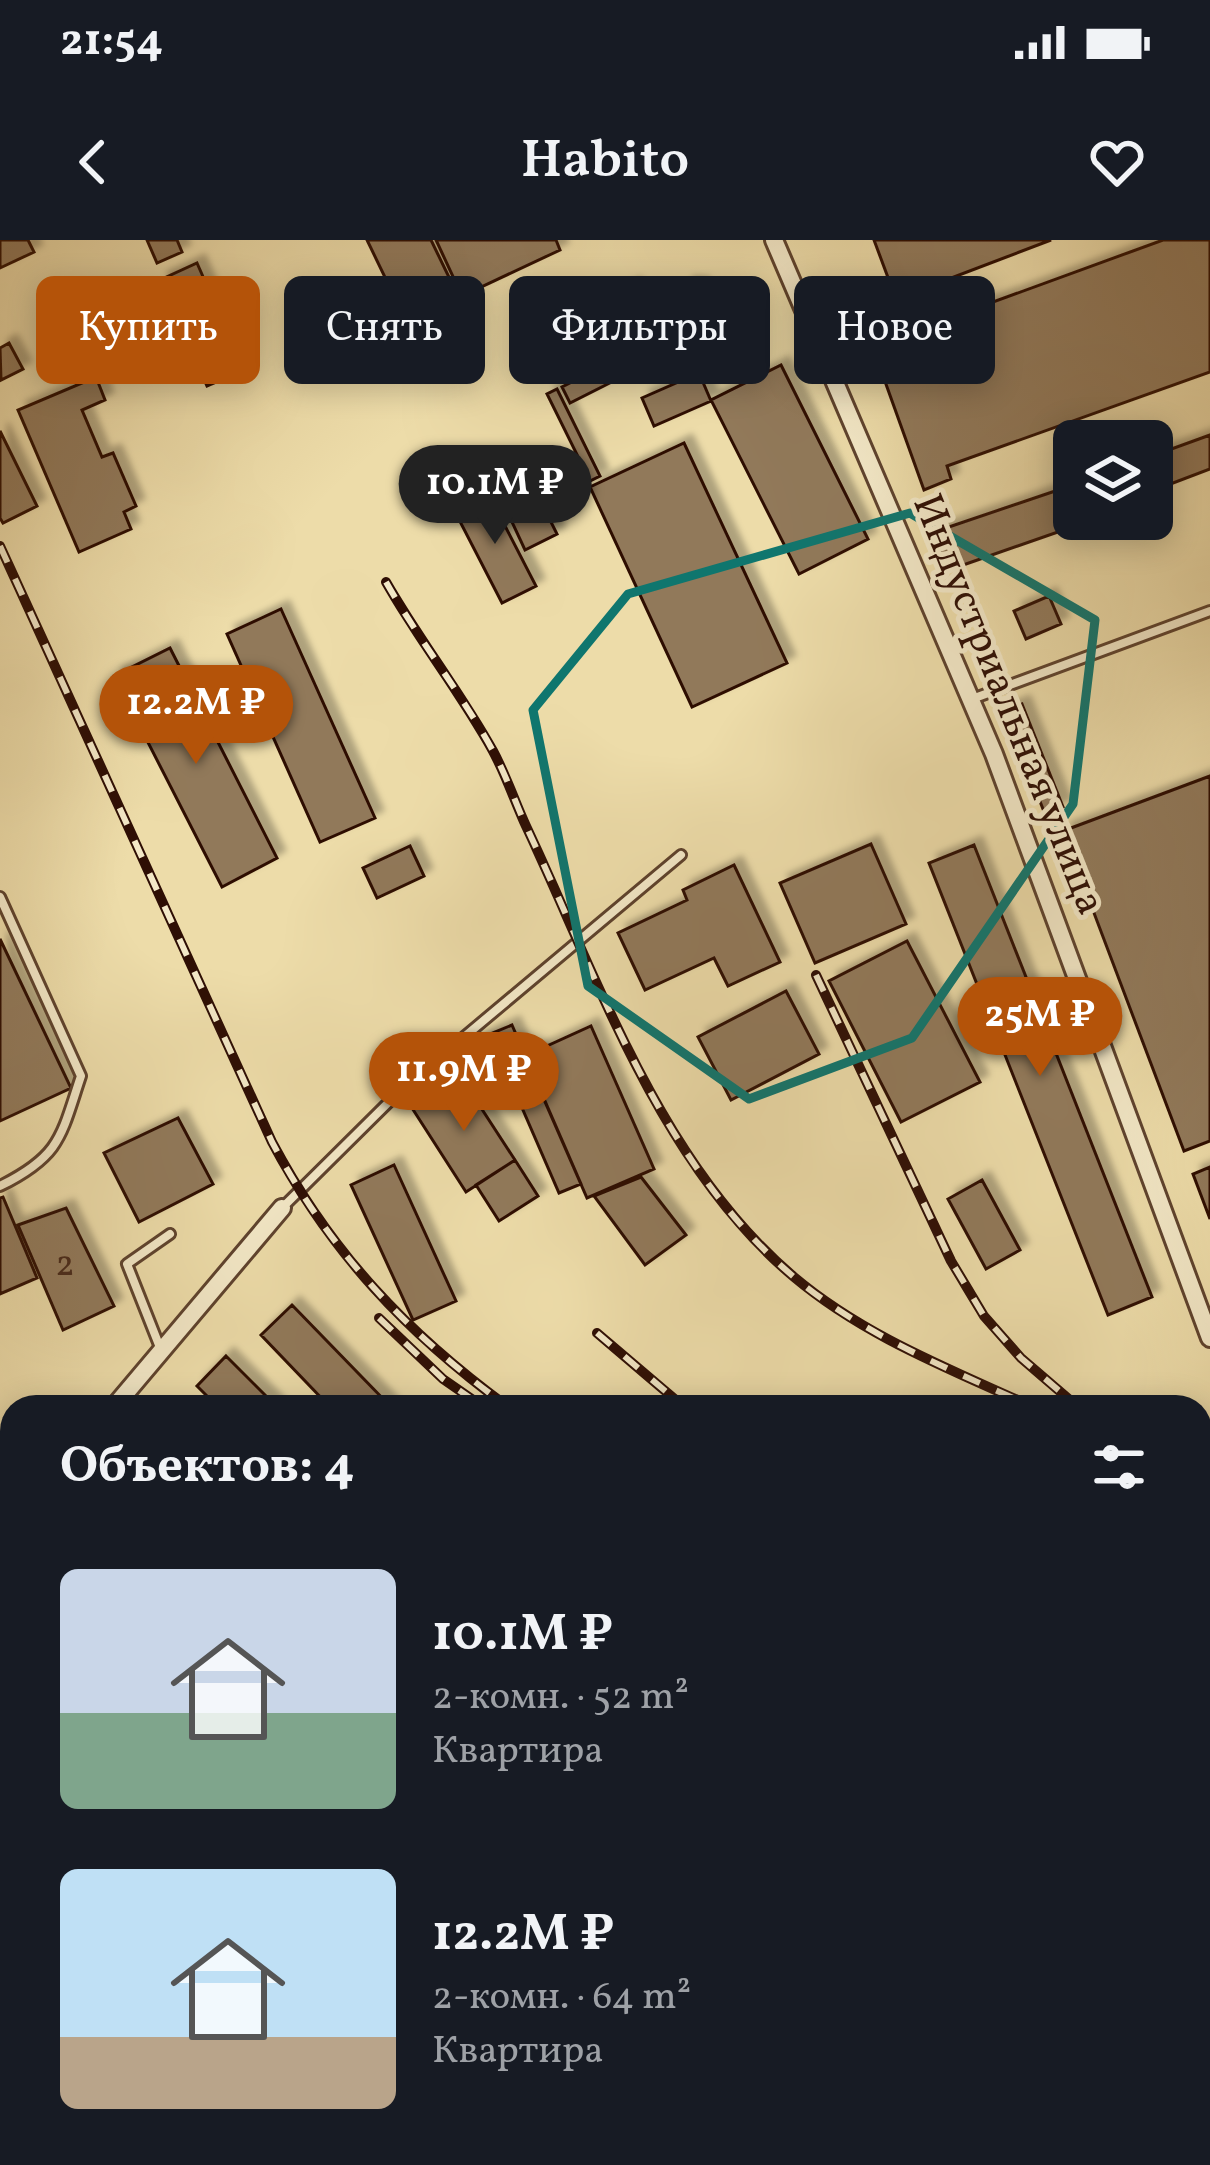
<!DOCTYPE html>
<html lang="ru">
<head>
<meta charset="utf-8">
<style>
  :root { --surface:#171b24; --page:#20242c; --text:#f1f3f6; --muted:#9ea1a6; --accent:#b45309 }
  body { margin:0; font-family:Vollkorn,serif; background:var(--page); color:var(--text); height:100vh; display:flex; flex-direction:column; font-size:45px; white-space:nowrap }
  * { box-sizing:border-box; margin:0 }
  p { font-size:39px; color:var(--muted) }
  .icon { flex:none; width:66px; height:66px; fill:none; stroke:currentColor; stroke-width:2; stroke-linecap:round; stroke-linejoin:round }
  .map { position:relative; flex:1; overflow:hidden }
  .sheet { position:absolute; left:0px; top:1155px; width:1212px; height:771px; display:flex; flex-direction:column; background:var(--surface); border-radius:36px 36px 0 0; box-shadow:0 6px 30px #0003 }
  .sheet>* { flex:none }
  .banner { position:absolute; left:36px; top:36px; width:1140px; height:108px; display:flex; gap:24px }
  .controls { position:absolute; left:1053px; top:180px; display:grid; gap:24px }
  .controls a { display:grid; place-items:center; width:120px; height:120px; border-radius:18px; background:var(--surface); box-shadow:0 6px 30px #0003; font-size:60px }
  .price { position:absolute; translate:-50% -102px; padding:0 27px; border-radius:42px; background:var(--accent); color:#fff; font-size:39px; line-height:78px; filter:drop-shadow(0 3px 6px #0008) }
  .price::after { content:''; position:absolute; left:50%; top:72px; width:36px; height:27px; margin-left:-18px; background:inherit; clip-path:polygon(0 0,100% 0,50% 100%) }
  .price.active { background:#222; color:#fff }
  ul { padding:0; list-style:none }
  li { display:flex; align-items:center; gap:36px; height:300px; padding:0 60px }
  li span { display:grid; place-items:center; flex:none; width:336px; height:240px; border-radius:18px; color:#555 }
  li>.icon { margin-inline-start:auto }
  span .icon { width:144px; height:144px; fill:#fffc; stroke-width:1 }
  li b { font-size:51px }
  h2 { display:flex; justify-content:space-between; align-items:center; height:144px; padding:0 60px; font-size:51px }
  .tag { padding:0 42px; border-radius:18px; background:var(--surface); box-shadow:0 6px 30px #0003; font-size:42px; line-height:108px }
  .tag.active { background:var(--accent); color:#fff }
  .status { display:flex; justify-content:space-between; align-items:center; height:84px; padding:0 60px; background:var(--surface); direction:ltr }
  .status svg { height:33px; fill:currentColor }
  header { display:flex; justify-content:space-between; align-items:center; height:156px; padding:0 60px; background:var(--surface); font-size:54px; font-weight:600 }
  .map>svg:first-child { display:block }
  .green { fill:#cdb98d; stroke:#7e6448; stroke-width:3 }
  .building { fill:#91795a; stroke:#2e0e04; stroke-width:3; filter:url(#shadow) }
  .lines { fill:none; stroke-linecap:round; stroke-linejoin:round }
  .service-casing { stroke:#5e422d; stroke-width:14 }
  .minor-casing { stroke:#5e422d; stroke-width:22 }
  .path { stroke:#2e0e04; stroke-width:3; stroke-dasharray:3 6; stroke-linecap:butt }
  .service { stroke:#f3e8c7; stroke-width:8 }
  .minor { stroke:#f3e8c7; stroke-width:16 }
  .rail-casing { stroke:#2e0e04; stroke-width:10 }
  .rail { stroke:#f3e8c7; stroke-width:6; stroke-dasharray:18; stroke-linecap:butt }
  .marked { fill:none; stroke:#0f766e; stroke-width:9; stroke-linejoin:round }
  .labels { text-anchor:middle; dominant-baseline:central; stroke-width:10; stroke-linejoin:round; paint-order:stroke }
  .number-label { font-size:36px; fill:#47291a }
  .street-label { font-size:42px; fill:#2e0e04; stroke:#f3e8c7 }
</style>
</head>
<body>
<div class="status"><b>21:54</b><svg viewBox="0 0 49 12"><path d="M0 12V9h3v3zM5 12V6h3v6zM10 12V3h3v9zM15 12V0h3v12zM26 1h20v11H26zM47 4h2v5h-2z"/></svg></div>
<header><svg class="icon" aria-label="back" viewBox="0 0 24 24"><path d="M15 5l-7 7 7 7"/></svg>Habito<svg class="icon" aria-label="heart" viewBox="0 0 24 24"><path d="M12 20l-8-8c-3-5 5-10 8-4 3-6 11-1 8 4z"/></svg></header>
<div class="map">
<svg width="1210" height="1925" viewBox="0 0 1210 1925">
  <defs>
    <filter id="shadow"><feDropShadow dx="8" dy="-8" stdDeviation="3" flood-color="#0004"/></filter>
  </defs>
  <rect width="100%" height="100%" fill="#eddca9"/>
  <filter id="stains"><feTurbulence type="fractalNoise" baseFrequency=".00167" numOctaves="4"/><feColorMatrix values="0 0 0 0 .2 0 0 0 0 .09 0 0 0 0 .02 0 0 0 .5 -.17"/></filter>
  <radialGradient id="worn" r=".72"><stop offset=".6" stop-color="#630" stop-opacity="0"/><stop offset="1" stop-color="#630" stop-opacity=".3"/></radialGradient>
  <path class="green" d="M0 1556 12 1560V1914H263L268 1925H0Z"/>
  <path class="building" d="M0 0H28L34 12 0 28Z
    M147 0H177L182 12 157 23Z
    M367 0H431L460 60 408 85Z
    M436 0H556L560 10 462 56Z
    M874 0H1051L896 59Z
    M1163 0H1210V132L947 226 951 239 924 250 868 94 896 83 900 96Z
    M197 23 244 130 207 146 160 40Z
    M686 45 701 46V56L685 55Z
    M633 46 644 69 574 102 563 79Z
    M678 94 686 111 660 124 651 107Z
    M9 103 23 129 1 140 0 108Z
    M645 105 653 121 570 163 562 147Z
    M781 125 868 299 799 334 711 160Z
    M699 133 711 161 654 186 642 158Z
    M96 137 105 160 82 170 102 217 113 213 136 266 124 272 131 289 79 312 18 170Z
    M557 149 600 236 590 241 547 154Z
    M0 191 37 266 3 283 0 278Z
    M1210 195V229L1152 251V216Z
    M684 203 787 423 692 467 590 247Z
    M522 224 557 294 525 310 492 239Z
    M1067 247 1078 285 946 331 934 292Z
    M487 251 536 346 502 363 453 268Z
    M1049 356 1061 384 1026 399 1014 371Z
    M281 369 375 578 320 602 227 394Z
    M170 408 277 618 222 647 114 436Z
    M1022 464 1063 567 1045 574 1004 471Z
    M1210 536V901L1184 911 1063 591Z
    M871 604 906 684 815 723 780 643Z
    M974 605 1152 1057 1108 1075 929 623Z
    M410 606 424 636 377 658 363 628Z
    M734 625 780 722 728 746 714 718 645 750 618 693 687 660 683 650Z
    M0 699 71 848 0 881Z
    M907 701 980 842 901 882 829 741Z
    M786 751 819 814 731 860 698 797Z
    M512 785 581 944 559 953 490 794Z
    M591 786 654 929 587 958 525 816Z
    M487 796 495 807 472 825 464 815Z
    M461 837 515 920 466 952 412 868Z
    M178 878 213 944 139 982 104 913Z
    M515 920 538 956 499 981 476 945Z
    M394 925 456 1061 413 1080 351 945Z
    M1210 927V979L1193 934Z
    M641 937 686 995 645 1025 594 956Z
    M982 940 1020 1010 986 1029 948 959Z
    M3 957 37 1038 0 1054V958Z
    M66 968 114 1066 63 1090 18 985Z
    M292 1065 391 1167H330L261 1095Z
    M226 1116 277 1167H218L197 1146Z
    M377 1914H411L416 1925H382Z
    M731 1914H757L762 1925H715L714 1921Z
    M994 1914H1032L1034 1916 1013 1925H967Z
    M1114 1914H1135L1139 1925H1118Z"/>
  <g class="lines">
    <defs>
      <path id="service" d="M972 459 1210 371
        M0 657 81 836C61 896 61 916 0 946
        M283 967 402 849 681 615
        M161 1110 127 1024 170 994
        M668 1925H669"/>
      <path id="minor" d="M774 0 994 514 1210 1098
        M114 1167 282 968
        M0 1315 12 1300
        M0 1367 12 1383
        M1200 1430H1210
        M291 1914 296 1925"/>
    </defs>
    <use href="#service" class="service-casing"/>
    <use href="#minor" class="minor-casing"/>
    <path class="path" d="M0 1537 12 1540
      M365 1914 370 1925"/>
    <use href="#service" class="service"/>
    <use href="#minor" class="minor"/>
    <defs>
      <path id="rail" d="M0 306 272 902C331 1013 407 1093 508 1167
        M386 342C419 400 461 453 493 511 506 535 515 562 526 586 599 741 660 924 794 1037 864 1096 950 1129 1033 1167
        M816 735 951 1021 984 1076 1021 1118 1078 1167
        M379 1078 443 1139 479 1164
        M597 1093 684 1167
        M1200 1246 1210 1251
        M1200 1347H1210"/>
    </defs>
    <use href="#rail" class="rail-casing"/>
    <use href="#rail" class="rail"/>
  </g>
  <path class="marked" d="M910 273 1095 380 1073 564 912 798 749 859 588 746 533 470 628 354Z"/>
  <g class="labels">
    <g class="number-label">
      <text x="65" y="1026">2</text>
    </g>
    <g class="street-label">
      <text transform="translate(1007 465) rotate(68)">Индустриальная улица</text>
    </g>
  </g>
  <rect width="100%" height="100%" filter="url(#stains)"/>
  <rect width="100%" height="100%" fill="url(#worn)"/>
</svg>
<div class="controls">
<a><svg class="icon" aria-label="layers" viewBox="0 0 24 24"><path d="M12 4l9 5-9 5-9-5zM3 14l9 5 9-5"/></svg></a>
</div>
<b class="price active" style="left:495px;top:307px">10.1M ₽</b>
<b class="price" style="left:196px;top:527px">12.2M ₽</b>
<b class="price" style="left:1040px;top:839px">25M ₽</b>
<b class="price" style="left:464px;top:894px">11.9M ₽</b>
<div class="banner">
<a class="tag active">Купить</a>
<a class="tag">Снять</a>
<a class="tag">Фильтры</a>
<a class="tag">Новое</a>
</div>
<section class="sheet">
<h2>Объектов: 4<svg class="icon" aria-label="filters" viewBox="0 0 24 24"><path d="M4 7h16M4 17h16"/><circle cx="9" cy="7" r="2"/><circle cx="15" cy="17" r="2"/></svg></h2>
<ul>
<li><span style="background:linear-gradient(#c9d6e8 60%,#7fa58c 0)"><svg class="icon" aria-label="home" viewBox="0 0 24 24"><path d="M3 11l9-7 9 7M6 9v11h12V9"/></svg></span><div><b>10.1M ₽</b><p>2-комн. · 52 m²</p><p>Квартира</p></div></li>
<li><span style="background:linear-gradient(#bfe0f5 70%,#b9a48a 0)"><svg class="icon" aria-label="home" viewBox="0 0 24 24"><path d="M3 11l9-7 9 7M6 9v11h12V9"/></svg></span><div><b>12.2M ₽</b><p>2-комн. · 64 m²</p><p>Квартира</p></div></li>
</ul>
</section>
</div>
</body>
</html>
